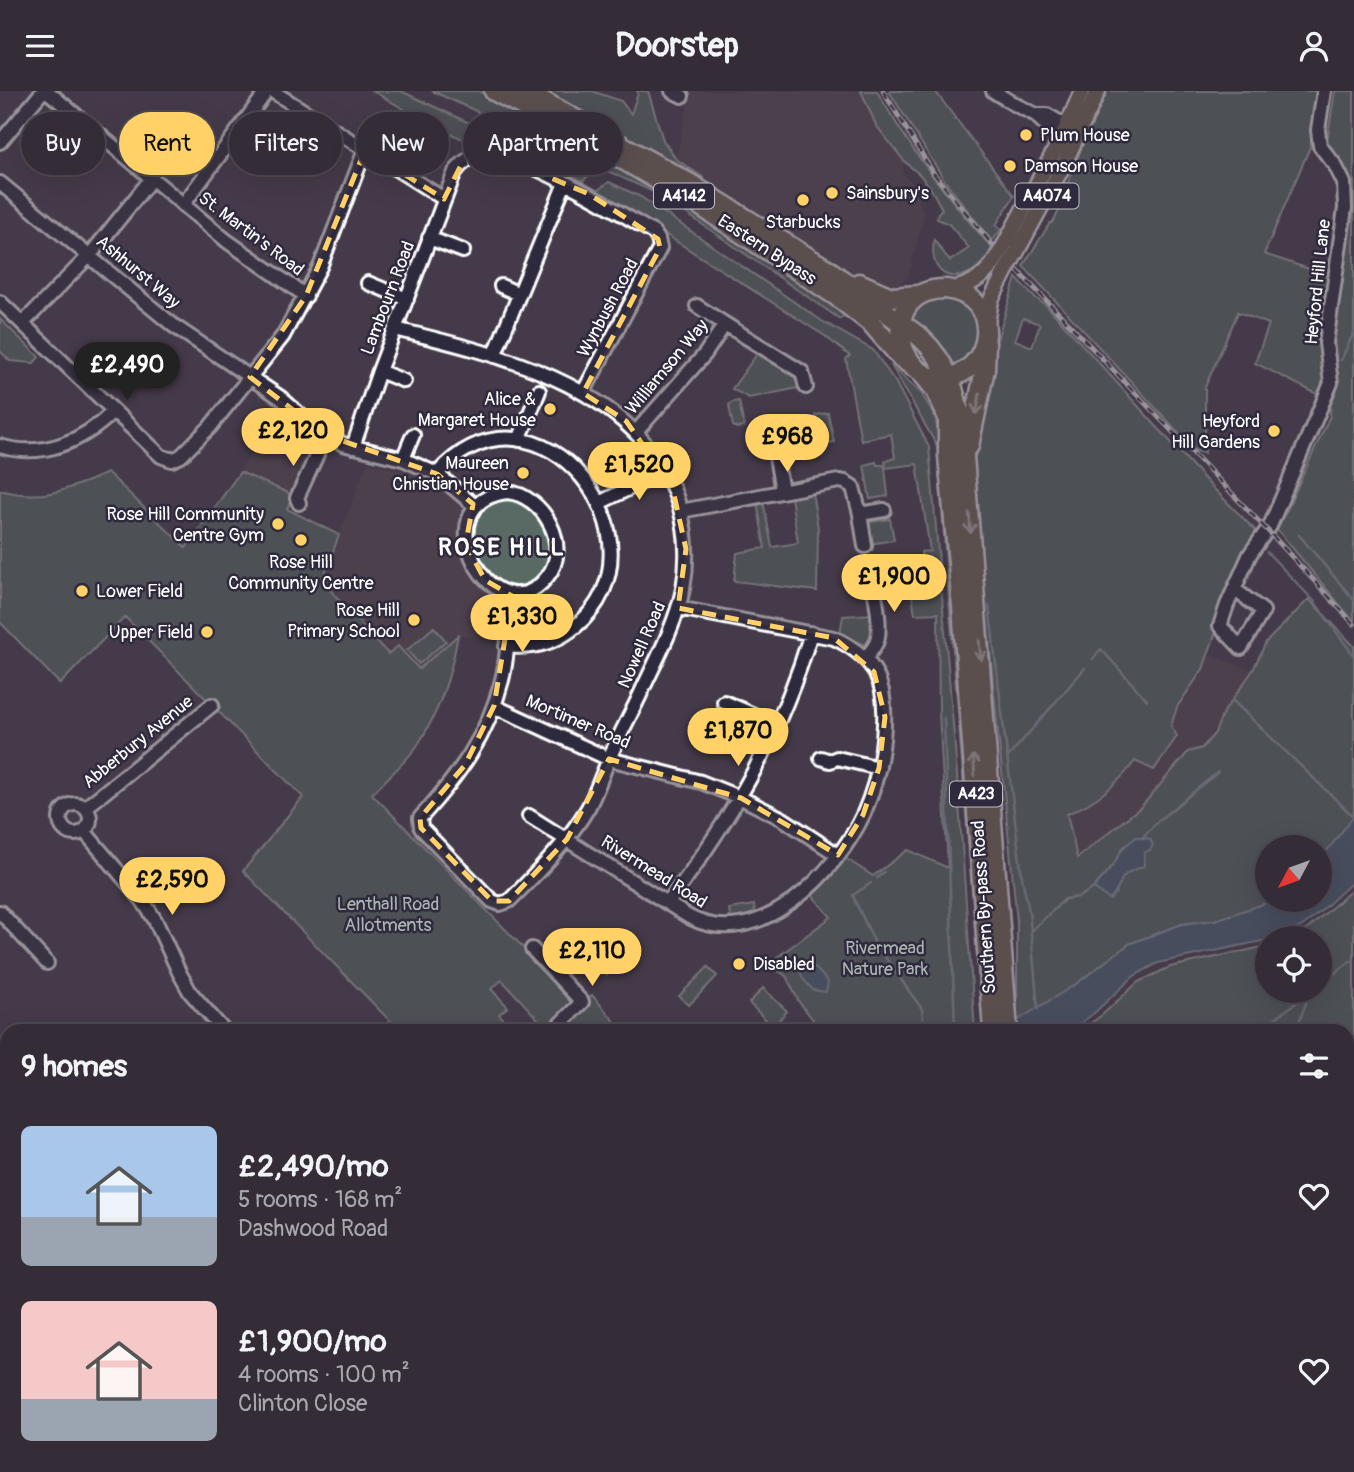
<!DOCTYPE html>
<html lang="en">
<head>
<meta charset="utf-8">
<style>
  :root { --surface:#342c37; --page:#3f3842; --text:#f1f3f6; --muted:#a9a7ad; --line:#4e4852; --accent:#ffd166 }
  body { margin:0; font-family:Pangolin,sans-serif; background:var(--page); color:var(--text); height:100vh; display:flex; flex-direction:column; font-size:26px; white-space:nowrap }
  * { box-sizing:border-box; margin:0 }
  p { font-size:23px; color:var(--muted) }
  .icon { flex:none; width:38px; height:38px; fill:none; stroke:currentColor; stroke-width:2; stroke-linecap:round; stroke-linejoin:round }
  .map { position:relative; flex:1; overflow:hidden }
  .drawer { position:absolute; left:0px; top:933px; width:1354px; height:450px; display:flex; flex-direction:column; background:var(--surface); border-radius:21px 21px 0 0; box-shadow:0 7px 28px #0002,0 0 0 2px var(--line) }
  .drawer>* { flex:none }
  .hud { position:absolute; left:21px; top:21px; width:700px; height:63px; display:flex; gap:14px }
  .needle { width:46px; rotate:229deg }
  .buttons { position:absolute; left:1255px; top:744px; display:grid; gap:14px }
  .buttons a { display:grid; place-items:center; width:77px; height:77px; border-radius:50%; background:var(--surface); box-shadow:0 7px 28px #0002,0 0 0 2px var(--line); font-size:35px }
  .price { position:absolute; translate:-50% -60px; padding:0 16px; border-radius:24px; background:var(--accent); color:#111; font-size:23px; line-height:46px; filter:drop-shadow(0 2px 4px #0008) }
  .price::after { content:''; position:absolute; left:50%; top:42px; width:21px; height:16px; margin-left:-10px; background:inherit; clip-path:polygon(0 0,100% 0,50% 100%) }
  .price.selected { background:#222; color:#fff }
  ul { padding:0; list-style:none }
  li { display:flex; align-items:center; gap:21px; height:175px; padding:0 21px }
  li span { display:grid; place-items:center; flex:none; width:196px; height:140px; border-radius:10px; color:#555 }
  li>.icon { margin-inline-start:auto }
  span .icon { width:84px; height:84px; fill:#fffc; stroke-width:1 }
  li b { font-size:30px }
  h2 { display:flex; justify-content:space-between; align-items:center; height:84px; padding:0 21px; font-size:30px }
  .chip { padding:0 24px; border-radius:32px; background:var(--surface); box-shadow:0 7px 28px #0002,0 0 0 2px var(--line); font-size:24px; line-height:63px }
  .chip.selected { background:var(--accent); color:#111 }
  header { display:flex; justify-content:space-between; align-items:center; height:91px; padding:0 21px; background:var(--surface); font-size:32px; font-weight:800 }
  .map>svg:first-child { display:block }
  .built { fill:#544652 }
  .green { fill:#596b64; stroke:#acb5b2; stroke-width:2; fill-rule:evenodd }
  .water { fill:#4c6574; stroke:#94a3ac; stroke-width:2 }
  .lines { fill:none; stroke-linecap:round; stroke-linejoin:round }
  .stream { stroke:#94a3ac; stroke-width:2.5 }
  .minor-casing { stroke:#fff; stroke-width:18 }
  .major-casing { stroke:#fff; stroke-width:19 }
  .highway-casing { stroke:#fff; stroke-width:23 }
  .minor { stroke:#2f2a3d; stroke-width:12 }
  .major { stroke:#776954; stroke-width:14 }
  .highway { stroke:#776954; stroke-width:18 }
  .rail-casing { stroke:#fff; stroke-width:5 }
  .rail { stroke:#2f2a3d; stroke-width:2.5; stroke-dasharray:8; stroke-linecap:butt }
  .major-bridge-casing { stroke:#fff; stroke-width:19; stroke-linecap:butt }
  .major-bridge { stroke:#776954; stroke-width:14 }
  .oneway { stroke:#c2bcb2 }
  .marked { fill:none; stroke:#ffd166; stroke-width:5; stroke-dasharray:14 9; stroke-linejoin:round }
  .poi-dot { fill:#ffd166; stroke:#2f2a3d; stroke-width:2.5 }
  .labels { text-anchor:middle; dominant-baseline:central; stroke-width:5; stroke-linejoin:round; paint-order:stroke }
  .shield { fill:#2f2a3d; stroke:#c1bfc5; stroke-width:2 }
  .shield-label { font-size:16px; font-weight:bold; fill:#fff }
  .poi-label { font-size:18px; fill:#fff; stroke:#2f2a3d; text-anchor:end }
  .street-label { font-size:18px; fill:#fff; stroke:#2f2a3d }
  .park-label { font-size:18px; fill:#acb5b2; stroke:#2f2a3d }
  .district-label { font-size:24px; font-weight:bold; letter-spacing:2px; fill:#fff; stroke:#2f2a3d }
</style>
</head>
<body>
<header><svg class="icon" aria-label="menu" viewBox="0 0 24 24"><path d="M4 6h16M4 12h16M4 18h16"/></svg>Doorstep<svg class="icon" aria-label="person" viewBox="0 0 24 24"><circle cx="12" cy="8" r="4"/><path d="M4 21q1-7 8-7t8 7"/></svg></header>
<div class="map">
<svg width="1354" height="1381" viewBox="0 0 1354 1381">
  <rect width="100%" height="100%" fill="#453a49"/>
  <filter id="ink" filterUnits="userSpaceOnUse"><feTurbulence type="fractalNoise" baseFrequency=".0143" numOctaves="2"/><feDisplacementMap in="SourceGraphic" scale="14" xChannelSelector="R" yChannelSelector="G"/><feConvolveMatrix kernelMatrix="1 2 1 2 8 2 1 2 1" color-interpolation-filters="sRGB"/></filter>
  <g filter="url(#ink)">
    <path class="built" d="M690 0H861L876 34 904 71 903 83 915 95 924 125 908 187 886 201 864 194 676 68Z
      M265 338 297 353 307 341 312 345 314 355 291 404 240 381Z
      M367 371 410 381 436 395 462 417 464 421 459 447 468 475 482 497 504 512 500 548 458 544 445 600 436 622 415 657 304 707 217 618 342 516 322 490Z
      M1208 564 1253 579 1223 622 1215 642 1202 657 1188 661 1142 715 1077 767 1067 723 1085 716 1124 685 1136 670 1154 679 1177 616 1203 578Z"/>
    <path class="green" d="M373 0H401L493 43 499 58C453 50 413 23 373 0Z
      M432 0H478L608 66 819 199 845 224 840 228 658 103Z
      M539 0H592L621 10 631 23 638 2 637 0H648L663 49 676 68 704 87Z
      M861 0H877C909 57 949 109 992 157 977 193 926 199 934 149L950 170 969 157 949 133 937 128 938 122 942 118 930 96 920 84 905 71 876 34Z
      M889 0H935L1014 105 996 134 1001 139 992 150 945 90Z
      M1104 0H1319L1310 56 1264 163 1330 185 1317 236 1328 290 1323 306 1255 272 1269 233 1238 221 1205 296V362L1196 360 1023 175 1050 132H1052L1069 103 1065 99Z
      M1335 0H1354V531L1275 436 1285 423 1330 325 1332 272 1329 252 1352 112 1349 83 1327 50Z
      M507 49 590 83 583 90 509 58Z
      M609 91 641 106 822 230 873 259 896 292 929 356 955 656 975 940H822L799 911 786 885 768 873 831 826 811 803 845 767 873 785 908 759 948 777 939 621 938 522 915 523 907 475 922 472 921 461 930 460 917 373 886 377 885 370 895 367 891 343 861 349 846 268 850 265 825 245 597 100Z
      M1016 187 1034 206 1047 215 1210 394 1260 444 1227 509 1203 578 1177 616 1171 635 1177 645 1154 679 1135 670C1118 693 1094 712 1067 723L1077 767 1142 715 1188 661 1202 657 1215 642 1223 622 1253 579 1266 551 1309 508 1354 555V725L1320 769V756H1267V808L1275 809 1271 812 1215 829 1182 833 1129 853 1076 893 1017 931V830L972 382 997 249ZM1023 227 1040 233 1032 256 1015 249ZM1136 746 1150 748 1144 761 1143 775C1124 782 1123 782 1116 802L1094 796 1114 774 1123 757Z
      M946 205 968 213 980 233 971 266 950 278 910 232C918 215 927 207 946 205Z
      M0 228 39 266 34 272 10 270 0 260Z
      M759 260 798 285 803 296 749 307 732 298Z
      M891 274 922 303 935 326 937 336 953 481 987 912 981 915 937 355Z
      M739 310 744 336 737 337 733 335 729 314 732 311Z
      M828 322 834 351 820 354 815 324Z
      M876 371 877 374H883L885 376 888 405 870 408 864 374Z
      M240 381 293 404 287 418 339 444 322 490 388 563 398 555 419 578 458 544C451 584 440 620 417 655 405 672 387 687 372 703L575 909 546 937 502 889 491 898 508 916 499 923 513 940H400L243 780 303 706 125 526 60 593 0 531V399C44 411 68 398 108 382L186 457Z
      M812 401 818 437 817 500 734 490 737 462 765 457 757 411 763 410 772 456 798 452 791 406Z
      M505 409C514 409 523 411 530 417 547 432 559 469 539 485 535 488 531 493 526 495 486 513 443 419 505 409Z
      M890 428 894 449 869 453 864 432Z
      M873 523 874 545 868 555 840 543 843 525Z
      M434 536 446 550 419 573 407 559Z
      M1354 797V1063L1348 1079V940H1080L1102 924 1138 891 1170 876 1267 855V900H1320V847H1288L1304 841Z
      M754 814 755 824 731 830 729 818Z
      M616 844 630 862 607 884 604 881 602 883 589 868Z
      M708 876 717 885 689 914 679 905Z
      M763 897 787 920 773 936 749 912Z
      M592 904 623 940H556Z
      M1354 1143V1359L1346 1381H1289L1290 1376H1348V1164Z
      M49 1376H385L390 1380 52 1381Z
      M485 1376H1257L1255 1381H483Z"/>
    <path class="water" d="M1354 725V790C1329 810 1302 847 1267 847V849L1158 872 1134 885 1093 923 1070 940H1000L1076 893 1129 853 1182 833 1215 829 1275 809 1320 808V769Z
      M1136 746 1150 748 1153 754 1150 759 1144 762V775C1112 786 1128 788 1110 809L1094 797 1113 774 1123 757Z
      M808 869 828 891 826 901 813 899 803 888 800 880 803 871Z
      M1354 1063V1143L1348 1164V1079Z
      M390 1376H426L423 1381H389Z"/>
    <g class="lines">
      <path class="stream" d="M1341 269 1354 241
        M1299 444 1354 509
        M1267 461 1314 510 1354 565
        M989 515 1022 787 1029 820 1038 918
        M1093 568 1101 558 1147 609
        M1233 610 1354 726
        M944 627 955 940
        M1009 665 1085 577
        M1142 747 1158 730 1218 681
        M877 787 884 781
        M871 792 853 804 855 810 875 852 922 918 923 929 929 940
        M1032 839 1065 808 1079 806 1094 797
        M1320 894 1349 871 1354 870
        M1258 940 1312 900
        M1296 940 1309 903
        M76 1376 84 1379 87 1376
        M267 1376 272 1381
        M384 1376 389 1381
        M62 1381 76 1376"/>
      <defs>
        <path id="minor" d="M47 0 227 150 306 205
          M272 0 444 108
          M672 0 682 5
          M993 0 1014 13 1036 24H1047L1073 39
          M1036 24C1044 34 1058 44 1071 40
          M0 51 43 0
          M0 92 174 235 281 307 315 337 343 353 403 368 437 383 475 415
          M183 114 267 0
          M429 147 463 160
          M368 192 407 208
          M501 195 519 203
          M0 211 161 365 172 369 181 365 210 336 283 245 320 176 365 59
          M697 215 725 233
          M23 232 90 164 152 87
          M395 238C501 264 643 296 679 414 687 441 688 471 683 498 675 536 655 571 639 606 629 627 618 647 609 668 602 684 596 702 588 717 567 752 538 781 509 810L500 813 492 810 421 737 420 727C458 685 488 645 502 589 509 562 508 531 512 503
          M494 265 565 92
          M379 280 404 290
          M636 341 705 263 725 233 802 281 806 296
          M772 344 782 400
          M519 349 539 300
          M0 355C43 368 83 350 113 321
          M353 356 379 280 455 81C462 72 470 65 481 63 515 57 622 123 654 142L658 148 660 157 583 302
          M403 368 413 344
          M437 383C538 271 676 453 576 535 556 552 532 558 506 555
          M507 401C544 404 572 456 547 486 495 551 419 412 507 401Z
          M299 412 297 407 326 344
          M599 412 665 380
          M681 420 839 390 845 391 853 396 860 423 884 419
          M860 423 865 455
          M865 474C874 487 882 534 877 550 875 556 869 563 865 568
          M1234 498 1263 520 1241 557 1220 535 1227 514 1250 463 1270 435 1331 292 1326 252 1345 117 1344 92 1335 74 1320 55 1318 39 1324 0
          M724 611 777 634
          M494 615 609 668 701 691 741 707 783 728 838 764
          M821 667 830 670 837 667 879 677
          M60 728a15 15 0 1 1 30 0a15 15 0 1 1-30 0Z
          M85 717 212 614
          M529 725 689 826C759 863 837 781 864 722 876 694 883 664 884 633 885 616 884 597 875 581 866 565 851 555 834 547L678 517
          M84 740 143 810 155 829 179 881 190 901 224 940
          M668 812C732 726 780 646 811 542
          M0 821 47 872
          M532 858 582 911 553 940
          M0 966 7 976
          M0 1122 7 1120
          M0 1170 7 1169
          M0 1269 7 1288
          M44 1376 46 1381"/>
        <path id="major" d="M1005 153 1064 42 1082 0
          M1016 162 1063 75 1098 0
          M951 199C970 194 981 188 993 173
          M987 232 991 209 1005 181"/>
        <path id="highway" d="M494 0 615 64 693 110 836 205 872 233 901 267 915 277
          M525 0 689 92 830 180 920 246C948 272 957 302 962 339L1008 940
          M859 192 891 206 919 204
          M946 198C1005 205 995 284 942 287 894 289 878 197 946 198Z
          M921 281 936 300 948 327V365L962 516 993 940
          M969 355 985 278 986 252
          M1029 1376 1030 1381
          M1044 1376V1381"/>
      </defs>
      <use href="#minor" class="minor-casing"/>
      <use href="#major" class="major-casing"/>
      <use href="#highway" class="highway-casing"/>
      <use href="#minor" class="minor"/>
      <use href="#major" class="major"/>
      <use href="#highway" class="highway"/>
      <defs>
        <path id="rail" d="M883 0 934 83 990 151 1271 443 1354 533"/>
      </defs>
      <use href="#rail" class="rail-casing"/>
      <use href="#rail" class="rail"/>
      <defs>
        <path id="major-bridge" d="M993 173 1005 153
          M1005 181 1016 162"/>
      </defs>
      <use href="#major-bridge" class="major-bridge-casing"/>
      <use href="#major-bridge" class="major-bridge"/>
    </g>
    <defs><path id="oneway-shaft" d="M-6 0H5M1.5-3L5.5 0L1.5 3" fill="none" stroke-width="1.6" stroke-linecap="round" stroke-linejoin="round" transform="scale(1.75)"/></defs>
    <g class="oneway">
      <use href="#oneway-shaft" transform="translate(978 313) rotate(101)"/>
      <use href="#oneway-shaft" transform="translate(970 432) rotate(85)"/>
      <use href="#oneway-shaft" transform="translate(980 559) rotate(85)"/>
      <use href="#oneway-shaft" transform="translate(974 674) rotate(-94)"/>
    </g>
  </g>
  <path d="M0 0H1354V1381H0ZM365 59 444 108 462 72 494 63 589 103 658 148 660 157 583 302 626 330 672 395 686 458 678 517 834 547 874 581 885 626 879 677 863 724 838 764 741 707 609 668 567 748 509 810H492L421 737 420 727 465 674 494 615 512 505 485 489 472 465 467 446 473 413 437 383 326 344 250 286 306 205Z" fill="#453a49" fill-opacity=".55" fill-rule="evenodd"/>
  <path class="marked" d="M365 59 444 108 462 72 494 63 589 103 658 148 660 157 583 302 626 330 672 395 686 458 678 517 834 547 874 581 885 626 879 677 863 724 838 764 741 707 609 668 567 748 509 810H492L421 737 420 727 465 674 494 615 512 505 485 489 472 465 467 446 473 413 437 383 326 344 250 286 306 205Z"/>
  <g class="poi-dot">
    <circle cx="1026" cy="44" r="7"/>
    <circle cx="1010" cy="75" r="7"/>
    <circle cx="832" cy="102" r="7"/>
    <circle cx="803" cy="109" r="7"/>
    <circle cx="550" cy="318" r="7"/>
    <circle cx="1274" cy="340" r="7"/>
    <circle cx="523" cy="382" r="7"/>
    <circle cx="278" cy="433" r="7"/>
    <circle cx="301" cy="449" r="7"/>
    <circle cx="82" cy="500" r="7"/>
    <circle cx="414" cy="529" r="7"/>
    <circle cx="207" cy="541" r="7"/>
    <circle cx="739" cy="873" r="7"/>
  </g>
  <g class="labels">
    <g class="shield">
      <rect x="654" y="92.5" width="60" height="25" rx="5"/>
      <rect x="1015.5" y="92.5" width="63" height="25" rx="5"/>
      <rect x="950" y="690.5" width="52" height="25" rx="5"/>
    </g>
    <g class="shield-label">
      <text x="684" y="105">A4142</text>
      <text x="1047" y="105">A4074</text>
      <text x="976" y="703">A423</text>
    </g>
    <g class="poi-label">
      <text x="1040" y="44" text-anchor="start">Plum House</text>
      <text x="1024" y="75" text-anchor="start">Damson House</text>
      <text x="846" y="102" text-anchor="start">Sainsbury's</text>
      <text x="803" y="131" text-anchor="middle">Starbucks</text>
      <text x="536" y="308">Alice &amp;<tspan x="536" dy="21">Margaret House</tspan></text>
      <text x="1260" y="330">Heyford<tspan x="1260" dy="21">Hill Gardens</tspan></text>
      <text x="509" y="372">Maureen<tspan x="509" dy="21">Christian House</tspan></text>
      <text x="264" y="423">Rose Hill Community<tspan x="264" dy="21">Centre Gym</tspan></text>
      <text x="301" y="471" text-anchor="middle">Rose Hill<tspan x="301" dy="21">Community Centre</tspan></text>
      <text x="96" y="500" text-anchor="start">Lower Field</text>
      <text x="400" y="519">Rose Hill<tspan x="400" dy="21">Primary School</tspan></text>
      <text x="193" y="541">Upper Field</text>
      <text x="753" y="873" text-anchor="start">Disabled</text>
    </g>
    <g class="street-label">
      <text transform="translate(251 143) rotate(37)">St. Martin's Road</text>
      <text transform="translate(767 159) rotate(33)">Eastern Bypass</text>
      <text transform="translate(138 181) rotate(40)">Ashhurst Way</text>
      <text transform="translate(1318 191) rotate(-84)">Heyford Hill Lane</text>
      <text transform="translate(388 207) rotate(-69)">Lambourn Road</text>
      <text transform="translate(608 217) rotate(-62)">Wynbush Road</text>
      <text transform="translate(667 276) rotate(-50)">Williamson Way</text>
      <text transform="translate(642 554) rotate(-66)">Nowell Road</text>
      <text transform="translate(578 631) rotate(23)">Mortimer Road</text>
      <text transform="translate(138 651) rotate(-39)">Abberbury Avenue</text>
      <text transform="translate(654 781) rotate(32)">Rivermead Road</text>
      <text transform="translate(984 816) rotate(-94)">Southern By-pass Road</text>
    </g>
    <g class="park-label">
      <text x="388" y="813">Lenthall Road<tspan x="388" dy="21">Allotments</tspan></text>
      <text x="885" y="857">Rivermead<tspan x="885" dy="21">Nature Park</tspan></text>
    </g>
    <g class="district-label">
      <text x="502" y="456">ROSE HILL</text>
    </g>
  </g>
</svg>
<div class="buttons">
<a><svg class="needle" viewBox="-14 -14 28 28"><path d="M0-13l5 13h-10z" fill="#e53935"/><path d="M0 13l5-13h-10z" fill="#a9a7ad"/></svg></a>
<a><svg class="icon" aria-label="locate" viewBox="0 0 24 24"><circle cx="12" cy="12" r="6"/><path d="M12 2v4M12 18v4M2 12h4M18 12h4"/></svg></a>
</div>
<b class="price selected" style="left:127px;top:311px">£2,490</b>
<b class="price" style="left:293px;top:377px">£2,120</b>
<b class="price" style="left:787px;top:383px">£968</b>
<b class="price" style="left:639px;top:411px">£1,520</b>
<b class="price" style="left:894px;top:523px">£1,900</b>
<b class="price" style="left:522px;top:563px">£1,330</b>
<b class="price" style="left:738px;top:677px">£1,870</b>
<b class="price" style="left:172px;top:826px">£2,590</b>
<b class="price" style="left:592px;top:897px">£2,110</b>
<div class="hud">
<a class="chip">Buy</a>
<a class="chip selected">Rent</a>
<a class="chip">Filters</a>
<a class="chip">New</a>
<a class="chip">Apartment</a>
</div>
<section class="drawer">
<h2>9 homes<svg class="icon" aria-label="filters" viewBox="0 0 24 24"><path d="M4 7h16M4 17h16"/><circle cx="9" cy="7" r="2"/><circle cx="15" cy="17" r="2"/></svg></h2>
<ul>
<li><span style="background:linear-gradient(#a9c7e8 65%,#9aa5b1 0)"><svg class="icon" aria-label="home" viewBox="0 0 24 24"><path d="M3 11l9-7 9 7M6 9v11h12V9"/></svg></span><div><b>£2,490/mo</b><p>5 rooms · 168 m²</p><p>Dashwood Road</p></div><svg class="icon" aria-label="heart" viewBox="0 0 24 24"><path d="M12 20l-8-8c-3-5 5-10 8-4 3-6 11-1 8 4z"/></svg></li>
<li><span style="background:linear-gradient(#f6c9c9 70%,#9aa5b1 0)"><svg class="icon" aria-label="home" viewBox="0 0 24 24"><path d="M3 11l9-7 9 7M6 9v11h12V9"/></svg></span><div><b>£1,900/mo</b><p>4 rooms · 100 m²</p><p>Clinton Close</p></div><svg class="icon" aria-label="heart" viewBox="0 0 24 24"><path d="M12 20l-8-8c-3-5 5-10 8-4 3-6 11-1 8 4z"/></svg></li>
</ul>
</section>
</div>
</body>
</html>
